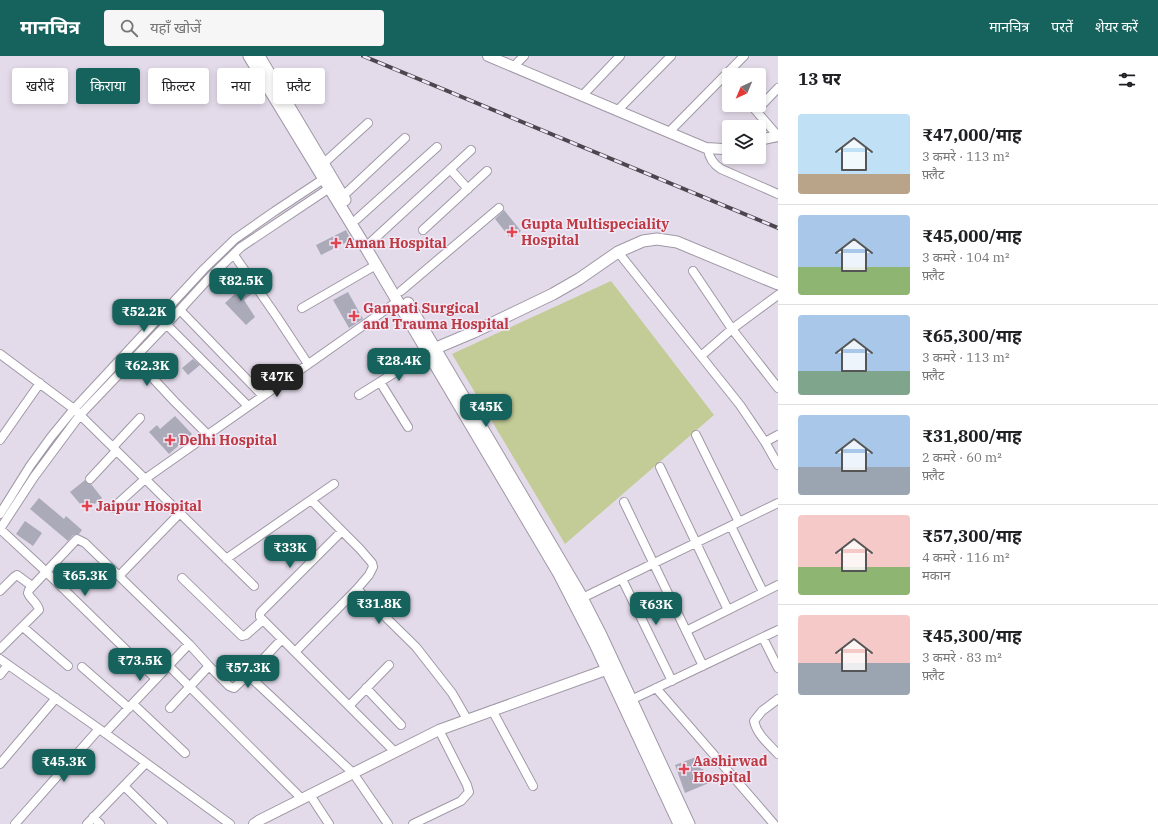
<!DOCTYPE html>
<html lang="hi">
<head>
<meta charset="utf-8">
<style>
  :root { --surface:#fff; --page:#f6f6f6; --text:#202124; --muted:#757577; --line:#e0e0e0; --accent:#16635d }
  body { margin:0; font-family:"IBM Plex Serif","Noto Sans Devanagari",serif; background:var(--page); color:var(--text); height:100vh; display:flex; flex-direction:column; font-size:15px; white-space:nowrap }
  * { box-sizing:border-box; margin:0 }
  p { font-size:13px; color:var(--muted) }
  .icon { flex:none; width:22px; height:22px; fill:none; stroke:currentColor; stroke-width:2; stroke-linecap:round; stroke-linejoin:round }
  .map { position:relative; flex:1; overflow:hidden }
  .drawer { display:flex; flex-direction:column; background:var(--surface); width:380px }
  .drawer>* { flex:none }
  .hud { position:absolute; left:12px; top:12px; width:380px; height:36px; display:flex; gap:8px }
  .needle { width:26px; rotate:224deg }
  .fabs { position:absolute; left:722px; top:12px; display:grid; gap:8px }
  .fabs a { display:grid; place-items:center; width:44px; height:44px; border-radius:4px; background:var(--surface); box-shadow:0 2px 6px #0003; font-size:20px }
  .price { position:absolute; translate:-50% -34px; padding:0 9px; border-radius:8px; background:var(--accent); color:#fff; font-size:13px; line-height:26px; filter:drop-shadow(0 1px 2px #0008) }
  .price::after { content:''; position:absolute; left:50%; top:24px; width:12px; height:9px; margin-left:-6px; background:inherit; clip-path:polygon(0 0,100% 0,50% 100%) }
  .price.selected { background:#222; color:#fff }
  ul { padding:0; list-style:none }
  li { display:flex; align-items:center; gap:12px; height:100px; padding:0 20px }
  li+li { border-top:1px solid var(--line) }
  li span { display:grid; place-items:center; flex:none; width:112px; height:80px; border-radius:4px; color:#555 }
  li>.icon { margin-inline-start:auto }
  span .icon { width:48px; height:48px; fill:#fffc; stroke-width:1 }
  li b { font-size:17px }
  h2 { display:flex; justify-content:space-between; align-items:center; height:48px; padding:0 20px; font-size:17px }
  .tag { padding:0 14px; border-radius:4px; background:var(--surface); box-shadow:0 2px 6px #0003; font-size:14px; line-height:36px }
  .tag.selected { background:var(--accent); color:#fff }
  header { display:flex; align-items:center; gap:24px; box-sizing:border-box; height:56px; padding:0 20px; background:var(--accent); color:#fff }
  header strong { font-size:19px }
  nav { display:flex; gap:22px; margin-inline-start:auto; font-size:14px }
  .search { width:280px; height:36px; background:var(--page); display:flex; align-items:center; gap:10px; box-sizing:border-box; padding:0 14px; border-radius:4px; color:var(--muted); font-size:15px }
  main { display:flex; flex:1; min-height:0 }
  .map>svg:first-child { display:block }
  .green { fill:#c3cc96 }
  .building { fill:#aaaab9 }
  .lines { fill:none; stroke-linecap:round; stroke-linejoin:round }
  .minor-casing { stroke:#a098a6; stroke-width:10 }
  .tertiary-casing { stroke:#a098a6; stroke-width:12 }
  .secondary-casing { stroke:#a098a6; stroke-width:13 }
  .minor { stroke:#fff; stroke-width:8 }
  .tertiary { stroke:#fff; stroke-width:10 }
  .secondary { stroke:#fff; stroke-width:11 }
  .rail-casing { stroke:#4c474f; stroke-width:4 }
  .rail { stroke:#f1e8f8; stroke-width:2.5; stroke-dasharray:8; stroke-linecap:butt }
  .health-dot { fill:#e0444e; stroke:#f1e8f8; stroke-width:1.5 }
  .labels { text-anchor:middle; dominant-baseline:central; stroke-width:3; stroke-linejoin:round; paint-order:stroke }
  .health-label { font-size:14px; font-weight:bold; fill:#be3a42; stroke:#f1e8f8; text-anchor:start }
</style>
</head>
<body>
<header>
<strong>मानचित्र</strong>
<div class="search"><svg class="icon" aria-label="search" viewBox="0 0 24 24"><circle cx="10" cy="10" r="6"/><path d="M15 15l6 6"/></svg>यहाँ खोजें</div>
<nav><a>मानचित्र</a><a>परतें</a><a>शेयर करें</a></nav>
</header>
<main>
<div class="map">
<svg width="778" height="768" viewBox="0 0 778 768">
  <rect width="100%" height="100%" fill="#e4dbea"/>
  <path class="green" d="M611 225 714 359 565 488 452 298Z"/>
  <path class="building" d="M504 154 521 175 511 183 495 163Z
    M346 174 351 184 321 199 316 189Z
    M243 221 253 237 244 244 255 261 246 269 225 247 239 234 234 228Z
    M348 236 363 263 349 272 333 244Z
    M193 303 200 309 188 319 182 312Z
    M175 360 192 378 169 398 149 376 157 369 160 373Z
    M85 424 87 427 91 428 102 442 86 455 70 436Z
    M39 442 64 463 66 460 82 474 79 478 73 479 68 485 30 453Z
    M25 465 42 477 33 490 16 478Z
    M696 701 701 713H703L709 727 685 737 675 709Z"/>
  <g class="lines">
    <defs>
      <path id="minor" d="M513 11 524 0
        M582 40 620 0
        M751 49 778 80
        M618 54 671 0
        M757 54 778 32
        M669 76 744 0
        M708 93C709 102 713 108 721 113L778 138
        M324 107 368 67
        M450 113 468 133
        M343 140 405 82
        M357 163 437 91
        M423 174 487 115
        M371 186 471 94
        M618 196 740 349 765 386 778 409
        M234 199 277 261 308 308
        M693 215 732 273 778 332
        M401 235 499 152
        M302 252 376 209
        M180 254 263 340
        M164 266 248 350
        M0 298 74 353 254 530
        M701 300 732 273 778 239
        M134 302 175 346 208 379
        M380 326 408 371
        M359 339 428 296
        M696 379 739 466
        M0 384 40 327
        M765 386 778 379
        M113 391 140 362
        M660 411 728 554
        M90 423 116 395
        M624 446 703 610
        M113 452 145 423 398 245
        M0 458 30 410 51 381 74 353 204 213 235 183 275 155 328 120
        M731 470 763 536
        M0 473 34 421 80 359 166 269 211 220 241 191 334 129
        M0 473 40 510 156 623
        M342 475 261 556 260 558V561L395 696
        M226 503 334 428
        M119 520 180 457
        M182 522 242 580 246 579 263 564
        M622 523 672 625
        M357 533 416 591 452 637 467 663
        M0 535 14 521 17 519 32 530
        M578 544 778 447
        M23 571 68 610
        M686 575 778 529
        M763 582 778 612
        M0 593 39 554C38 547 30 543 28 537L29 534 75 485 77 483 85 487 189 588 209 610 170 652
        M295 596 357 533 369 519 373 511 372 507 360 493 311 444
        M0 603 105 677 230 768
        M169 610 302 743
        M209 610 229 630 234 632 251 616 282 583
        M82 611 129 652
        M0 619 8 609
        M248 619 353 717 388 768
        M366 632 401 669
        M656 632 774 768
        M778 643 762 655 754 665C757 679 769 688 778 698
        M631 644 778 574
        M133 648 185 697
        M349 650 389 609
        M492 654 533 730
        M105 677 189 588
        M0 708 56 642
        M124 730 163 768
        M310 739 329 768
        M93 761 100 768
        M15 768 99 673
        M87 768 146 707
        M413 768 461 745 469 736 467 729 439 674"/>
      <path id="tertiary" d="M488 0 706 92 723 93 729 92
        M759 84 778 80
        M254 768 260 764 439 674 614 611"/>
      <path id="secondary" d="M249 0 366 192 559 518 595 588 679 768
        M259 0 345 144
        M408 247 520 436 579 536 601 579 689 768
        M429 295 474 276 553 238 579 223 618 196 643 185 657 183 677 186 778 228"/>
    </defs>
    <use href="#minor" class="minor-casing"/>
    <use href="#tertiary" class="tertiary-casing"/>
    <use href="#secondary" class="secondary-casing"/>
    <use href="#minor" class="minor"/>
    <use href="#tertiary" class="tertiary"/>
    <use href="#secondary" class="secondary"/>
    <defs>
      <path id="rail" d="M363 0 778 172"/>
    </defs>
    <use href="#rail" class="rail-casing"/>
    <use href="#rail" class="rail"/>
  </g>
  <g class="health-dot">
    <path d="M510 170h4v4h4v4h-4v4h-4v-4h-4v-4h4z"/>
    <path d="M334 181h4v4h4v4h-4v4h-4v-4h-4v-4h4z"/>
    <path d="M352 254h4v4h4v4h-4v4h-4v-4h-4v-4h4z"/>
    <path d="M168 378h4v4h4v4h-4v4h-4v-4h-4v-4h4z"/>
    <path d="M85 444h4v4h4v4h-4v4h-4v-4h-4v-4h4z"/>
    <path d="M682 707h4v4h4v4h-4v4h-4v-4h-4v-4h4z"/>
  </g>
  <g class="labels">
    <g class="health-label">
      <text x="521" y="168">Gupta Multispeciality<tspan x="521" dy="16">Hospital</tspan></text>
      <text x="345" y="187">Aman Hospital</text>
      <text x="363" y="252">Ganpati Surgical<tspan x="363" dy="16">and Trauma Hospital</tspan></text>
      <text x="179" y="384">Delhi Hospital</text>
      <text x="96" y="450">Jaipur Hospital</text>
      <text x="693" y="705">Aashirwad<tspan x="693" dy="16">Hospital</tspan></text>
    </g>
  </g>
</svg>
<div class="fabs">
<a><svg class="needle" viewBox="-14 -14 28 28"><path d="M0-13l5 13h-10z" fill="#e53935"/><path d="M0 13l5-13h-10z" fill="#757577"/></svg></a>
<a><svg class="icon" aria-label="layers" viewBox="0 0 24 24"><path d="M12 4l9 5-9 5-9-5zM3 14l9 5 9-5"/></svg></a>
</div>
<b class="price" style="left:241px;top:246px">₹82.5K</b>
<b class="price" style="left:144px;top:277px">₹52.2K</b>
<b class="price" style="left:399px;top:326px">₹28.4K</b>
<b class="price" style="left:147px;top:331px">₹62.3K</b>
<b class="price selected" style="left:277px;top:342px">₹47K</b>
<b class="price" style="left:486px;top:372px">₹45K</b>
<b class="price" style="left:290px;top:513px">₹33K</b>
<b class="price" style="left:85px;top:541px">₹65.3K</b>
<b class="price" style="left:379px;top:569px">₹31.8K</b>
<b class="price" style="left:656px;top:570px">₹63K</b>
<b class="price" style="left:140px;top:626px">₹73.5K</b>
<b class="price" style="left:248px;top:633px">₹57.3K</b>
<b class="price" style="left:64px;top:727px">₹45.3K</b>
<div class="hud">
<a class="tag">खरीदें</a>
<a class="tag selected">किराया</a>
<a class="tag">फ़िल्टर</a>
<a class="tag">नया</a>
<a class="tag">फ़्लैट</a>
</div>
</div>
<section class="drawer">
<h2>13 घर<svg class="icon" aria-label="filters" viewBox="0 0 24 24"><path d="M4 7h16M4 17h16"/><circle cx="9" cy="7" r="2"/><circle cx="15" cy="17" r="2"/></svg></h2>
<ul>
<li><span style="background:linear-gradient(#bfe0f5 75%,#b9a48a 0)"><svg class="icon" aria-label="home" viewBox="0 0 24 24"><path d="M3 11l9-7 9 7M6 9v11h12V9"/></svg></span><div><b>₹47,000/माह</b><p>3 कमरे · 113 m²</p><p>फ़्लैट</p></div></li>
<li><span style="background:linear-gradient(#a9c7e8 65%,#8fb573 0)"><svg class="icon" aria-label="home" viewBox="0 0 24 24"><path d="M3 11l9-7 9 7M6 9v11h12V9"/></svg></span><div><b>₹45,000/माह</b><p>3 कमरे · 104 m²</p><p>फ़्लैट</p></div></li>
<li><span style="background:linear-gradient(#a9c7e8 70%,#7fa58c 0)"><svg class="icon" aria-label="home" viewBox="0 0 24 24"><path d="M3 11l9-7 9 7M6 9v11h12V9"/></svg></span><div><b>₹65,300/माह</b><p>3 कमरे · 113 m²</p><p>फ़्लैट</p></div></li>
<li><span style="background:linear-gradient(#a9c7e8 65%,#9aa5b1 0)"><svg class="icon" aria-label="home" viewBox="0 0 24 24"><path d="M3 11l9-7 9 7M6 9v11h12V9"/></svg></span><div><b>₹31,800/माह</b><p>2 कमरे · 60 m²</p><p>फ़्लैट</p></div></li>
<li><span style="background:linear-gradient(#f6c9c9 65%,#8fb573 0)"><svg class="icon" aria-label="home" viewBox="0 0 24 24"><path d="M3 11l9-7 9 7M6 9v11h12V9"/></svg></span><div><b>₹57,300/माह</b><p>4 कमरे · 116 m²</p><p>मकान</p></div></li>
<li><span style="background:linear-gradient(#f6c9c9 60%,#9aa5b1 0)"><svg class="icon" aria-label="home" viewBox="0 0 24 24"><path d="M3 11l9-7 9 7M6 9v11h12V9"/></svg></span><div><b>₹45,300/माह</b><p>3 कमरे · 83 m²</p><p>फ़्लैट</p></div></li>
</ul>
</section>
</main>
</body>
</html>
